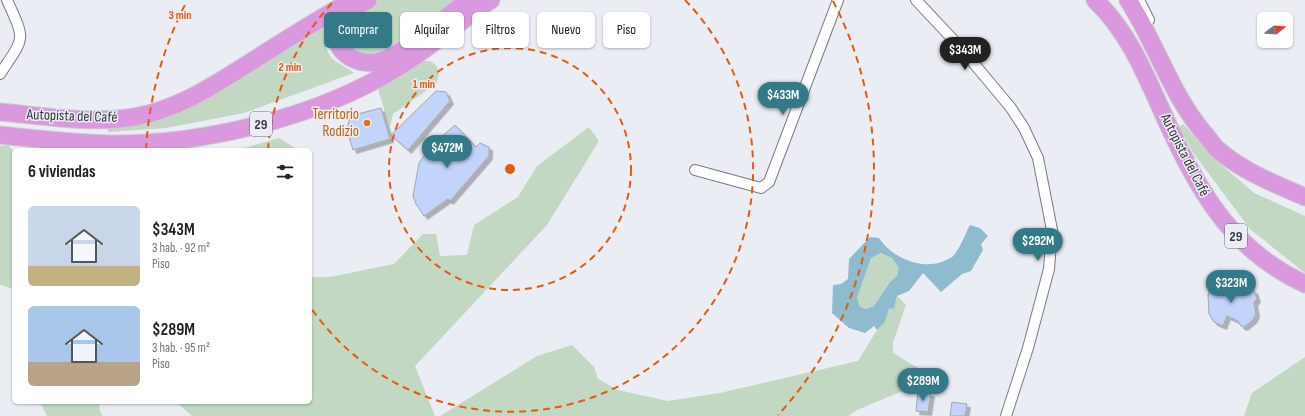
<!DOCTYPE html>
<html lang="es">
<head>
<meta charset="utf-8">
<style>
  :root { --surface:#fff; --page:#f6f6f6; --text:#222; --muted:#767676; --accent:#347988 }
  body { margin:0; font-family:"Sofia Sans Condensed",sans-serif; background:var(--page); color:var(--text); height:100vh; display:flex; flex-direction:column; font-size:15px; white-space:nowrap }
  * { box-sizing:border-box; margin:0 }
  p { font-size:13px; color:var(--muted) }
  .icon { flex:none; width:22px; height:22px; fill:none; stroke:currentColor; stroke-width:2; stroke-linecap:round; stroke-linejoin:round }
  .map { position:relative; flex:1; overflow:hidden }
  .sheet { position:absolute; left:12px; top:148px; width:300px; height:256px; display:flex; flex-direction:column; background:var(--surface); border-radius:6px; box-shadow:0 1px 3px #0004 }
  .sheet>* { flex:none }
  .guide { position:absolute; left:324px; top:12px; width:380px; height:36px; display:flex; gap:8px }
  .needle { width:26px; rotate:73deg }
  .tools { position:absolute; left:1257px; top:12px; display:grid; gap:8px }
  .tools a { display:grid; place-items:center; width:36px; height:36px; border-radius:6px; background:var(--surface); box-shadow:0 1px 3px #0004; font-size:20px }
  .price { position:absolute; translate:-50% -34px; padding:0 9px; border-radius:14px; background:var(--accent); color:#fff; font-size:13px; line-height:26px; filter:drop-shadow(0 1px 2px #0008) }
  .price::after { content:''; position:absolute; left:50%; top:24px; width:12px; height:9px; margin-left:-6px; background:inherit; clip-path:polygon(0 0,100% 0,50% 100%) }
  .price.current { background:#222; color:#fff }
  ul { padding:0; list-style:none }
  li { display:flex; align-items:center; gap:12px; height:100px; padding:0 16px }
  li span { display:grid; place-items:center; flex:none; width:112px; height:80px; border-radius:6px; color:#555 }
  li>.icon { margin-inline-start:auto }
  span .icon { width:48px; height:48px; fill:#fffc; stroke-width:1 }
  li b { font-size:17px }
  h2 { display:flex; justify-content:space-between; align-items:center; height:48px; padding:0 16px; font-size:17px }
  .chip { padding:0 14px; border-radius:6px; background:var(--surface); box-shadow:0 1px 3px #0004; font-size:14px; line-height:36px }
  .chip.current { background:var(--accent); color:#fff }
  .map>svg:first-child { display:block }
  .green { fill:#c2d8c2 }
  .water { fill:#8ebcce; fill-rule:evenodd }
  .building { fill:#c3d4fa; stroke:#a3a6ad; filter:url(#shadow) }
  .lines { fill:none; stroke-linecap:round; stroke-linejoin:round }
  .minor-casing { stroke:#787b81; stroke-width:12 }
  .trunk-casing { stroke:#cbcccc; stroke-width:19 }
  .minor { stroke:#fff; stroke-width:10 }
  .trunk { stroke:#da98df; stroke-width:17 }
  .ring { fill:none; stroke:#e8590c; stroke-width:2; stroke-dasharray:7 5 }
  .food-dot { fill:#e8710a; stroke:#eaedf4; stroke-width:1.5 }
  .labels { text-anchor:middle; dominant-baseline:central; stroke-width:3; stroke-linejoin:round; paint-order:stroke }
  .shield { fill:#eaedf4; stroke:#6d6f73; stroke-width:1 }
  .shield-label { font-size:14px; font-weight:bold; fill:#38393c }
  .food-label { font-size:15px; fill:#c56008; stroke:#eaedf4; text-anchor:end }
  .street-label { font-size:15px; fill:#38393c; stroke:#eaedf4 }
  .centre { fill:#e8590c; stroke:#eaedf4; stroke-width:2 }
  .ring-label { font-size:12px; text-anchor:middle; font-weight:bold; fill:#e8590c; stroke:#eaedf4; stroke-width:3; stroke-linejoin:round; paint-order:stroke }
</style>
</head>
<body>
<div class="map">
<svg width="1305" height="416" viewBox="0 0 1305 416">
  <defs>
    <filter id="shadow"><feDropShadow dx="3.5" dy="3.5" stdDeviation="0" flood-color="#0004"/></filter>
  </defs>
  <rect width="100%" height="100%" fill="#eaedf4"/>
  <path class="green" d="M379 0H457L417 29 376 56 349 51 342 30 356 11Z
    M325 23C324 36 324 53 335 61 341 65 348 68 354 73L244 113 166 128 108 132V126L165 115Z
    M415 61H430L437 66 439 74 437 83 393 114 390 127 376 83Z
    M1183 124 1218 162 1254 193 1305 216V273L1250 229 1194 154 1179 127Z
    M589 127 599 141 547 225 415 366 435 416H192L176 402H310V277H330L394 264 423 234H436L440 256 467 255 474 225 518 197 537 166Z
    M279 138 298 150H237Z
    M8 145 14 152V289L0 285V146Z
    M881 253 892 258 899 268 897 276 890 282 874 306 866 309 860 307 857 298 871 258Z
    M897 296 906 305 893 343V353L918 368 922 383 857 410 848 416H440L537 356 572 345 594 367 598 379 618 390 668 401 720 393 858 361 877 330 885 322 889 307 894 309Z
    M1305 357V416H1244L1252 393Z
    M40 402H99L100 411 103 416H47Z"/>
  <path class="water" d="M970 225 980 228 988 236 981 244 983 250 971 271 962 274 941 292 923 273 909 291 897 296 894 309 889 308 885 322 877 330 874 326 865 333 849 328 832 313 833 285 841 284 848 279 849 259 870 237 879 238C891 257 922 271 944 261 947 259 952 258 954 255 961 247 965 234 970 225ZM881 253 892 258 899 268 897 276 890 282 874 306 866 309 860 307 857 298 871 258Z"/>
  <path class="building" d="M436 91 446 92 450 101 408 150 391 135Z
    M381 108 390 139 353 150 347 130 350 116Z
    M455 125 476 147 480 143 489 147V156L450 201 448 199 424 216 416 204 413 196 419 163 432 145Z
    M1214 277 1227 290 1242 285 1244 293 1254 290 1257 299 1254 302 1256 314 1253 320 1244 327 1241 326 1238 321 1227 316 1223 326 1214 322 1209 314 1208 295Z
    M918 392 931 393 928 412 916 411Z
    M952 402 967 404 965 416H950Z"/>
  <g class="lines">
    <defs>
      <path id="minor" d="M916 0 961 48 1011 108 1024 128 1038 158 1052 230 1049 269 1028 348 1006 416
        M1139 0 1149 20
        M0 74C25 36 26 42 7 0
        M695 170 761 188 769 182 838 0"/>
      <path id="trunk" d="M368 0C357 6 343 13 338 26 329 50 356 66 377 62 404 55 445 18 468 0
        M1095 0C1133 36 1150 87 1172 133 1203 199 1236 252 1305 284
        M1128 0C1156 43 1170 92 1203 132 1208 137 1212 144 1217 149 1242 171 1275 184 1305 197
        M0 112C43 116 90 124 134 117 176 110 211 87 246 65 281 43 316 20 353 0
        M0 135C36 139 72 143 109 144 202 145 315 118 395 69 429 49 458 22 491 0"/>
    </defs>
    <use href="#minor" class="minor-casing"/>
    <use href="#trunk" class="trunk-casing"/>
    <use href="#minor" class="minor"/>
    <use href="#trunk" class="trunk"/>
  </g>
  <g class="ring">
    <circle cx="510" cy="169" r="121"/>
    <path d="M268 150A243 243 0 0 1 335 0M685 0A243 243 0 1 1 311 308"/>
    <path d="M146 150A364 364 0 0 1 187 1M833 1A364 364 0 0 1 778 415"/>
  </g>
  <circle class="food-dot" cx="367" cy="123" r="4"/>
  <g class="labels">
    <g class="shield">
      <rect x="250" y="112" width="22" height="24" rx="3"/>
      <rect x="1225" y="224" width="22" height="24" rx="3"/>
    </g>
    <g class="shield-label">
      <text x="261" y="124">29</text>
      <text x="1236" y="236">29</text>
    </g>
    <g class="food-label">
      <text x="359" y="114">Territorio<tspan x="359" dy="17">Rodizio</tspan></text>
    </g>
    <g class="street-label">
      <text transform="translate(72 116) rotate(2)">Autopista del Café</text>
      <text transform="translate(1185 155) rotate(63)">Autopista del Café</text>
    </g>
  </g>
  <circle cx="510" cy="169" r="6" class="centre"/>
  <g class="ring-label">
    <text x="180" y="19">3 min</text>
    <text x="290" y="71">2 min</text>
    <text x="424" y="88">1 min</text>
  </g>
</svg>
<div class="tools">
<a><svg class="needle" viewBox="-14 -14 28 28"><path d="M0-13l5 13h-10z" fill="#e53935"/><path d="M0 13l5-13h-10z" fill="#767676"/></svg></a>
</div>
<b class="price current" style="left:965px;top:71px">$343M</b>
<b class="price" style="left:783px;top:116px">$433M</b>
<b class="price" style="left:447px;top:169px">$472M</b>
<b class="price" style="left:1038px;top:262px">$292M</b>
<b class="price" style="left:1231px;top:304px">$323M</b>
<b class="price" style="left:923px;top:402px">$289M</b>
<div class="guide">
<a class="chip current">Comprar</a>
<a class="chip">Alquilar</a>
<a class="chip">Filtros</a>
<a class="chip">Nuevo</a>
<a class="chip">Piso</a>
</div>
<section class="sheet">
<h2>6 viviendas<svg class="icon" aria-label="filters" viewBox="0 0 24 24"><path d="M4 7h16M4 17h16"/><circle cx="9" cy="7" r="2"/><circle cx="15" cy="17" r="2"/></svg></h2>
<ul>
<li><span style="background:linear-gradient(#c9d6e8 75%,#c2b280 0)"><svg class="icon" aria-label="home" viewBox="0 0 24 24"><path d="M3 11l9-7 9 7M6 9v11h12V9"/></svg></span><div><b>$343M</b><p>3 hab. · 92 m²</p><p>Piso</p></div></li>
<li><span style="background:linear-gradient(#a9c7e8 70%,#b9a48a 0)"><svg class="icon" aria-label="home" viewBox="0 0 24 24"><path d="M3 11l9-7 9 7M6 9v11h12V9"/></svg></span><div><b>$289M</b><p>3 hab. · 95 m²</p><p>Piso</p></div></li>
</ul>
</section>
</div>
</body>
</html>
